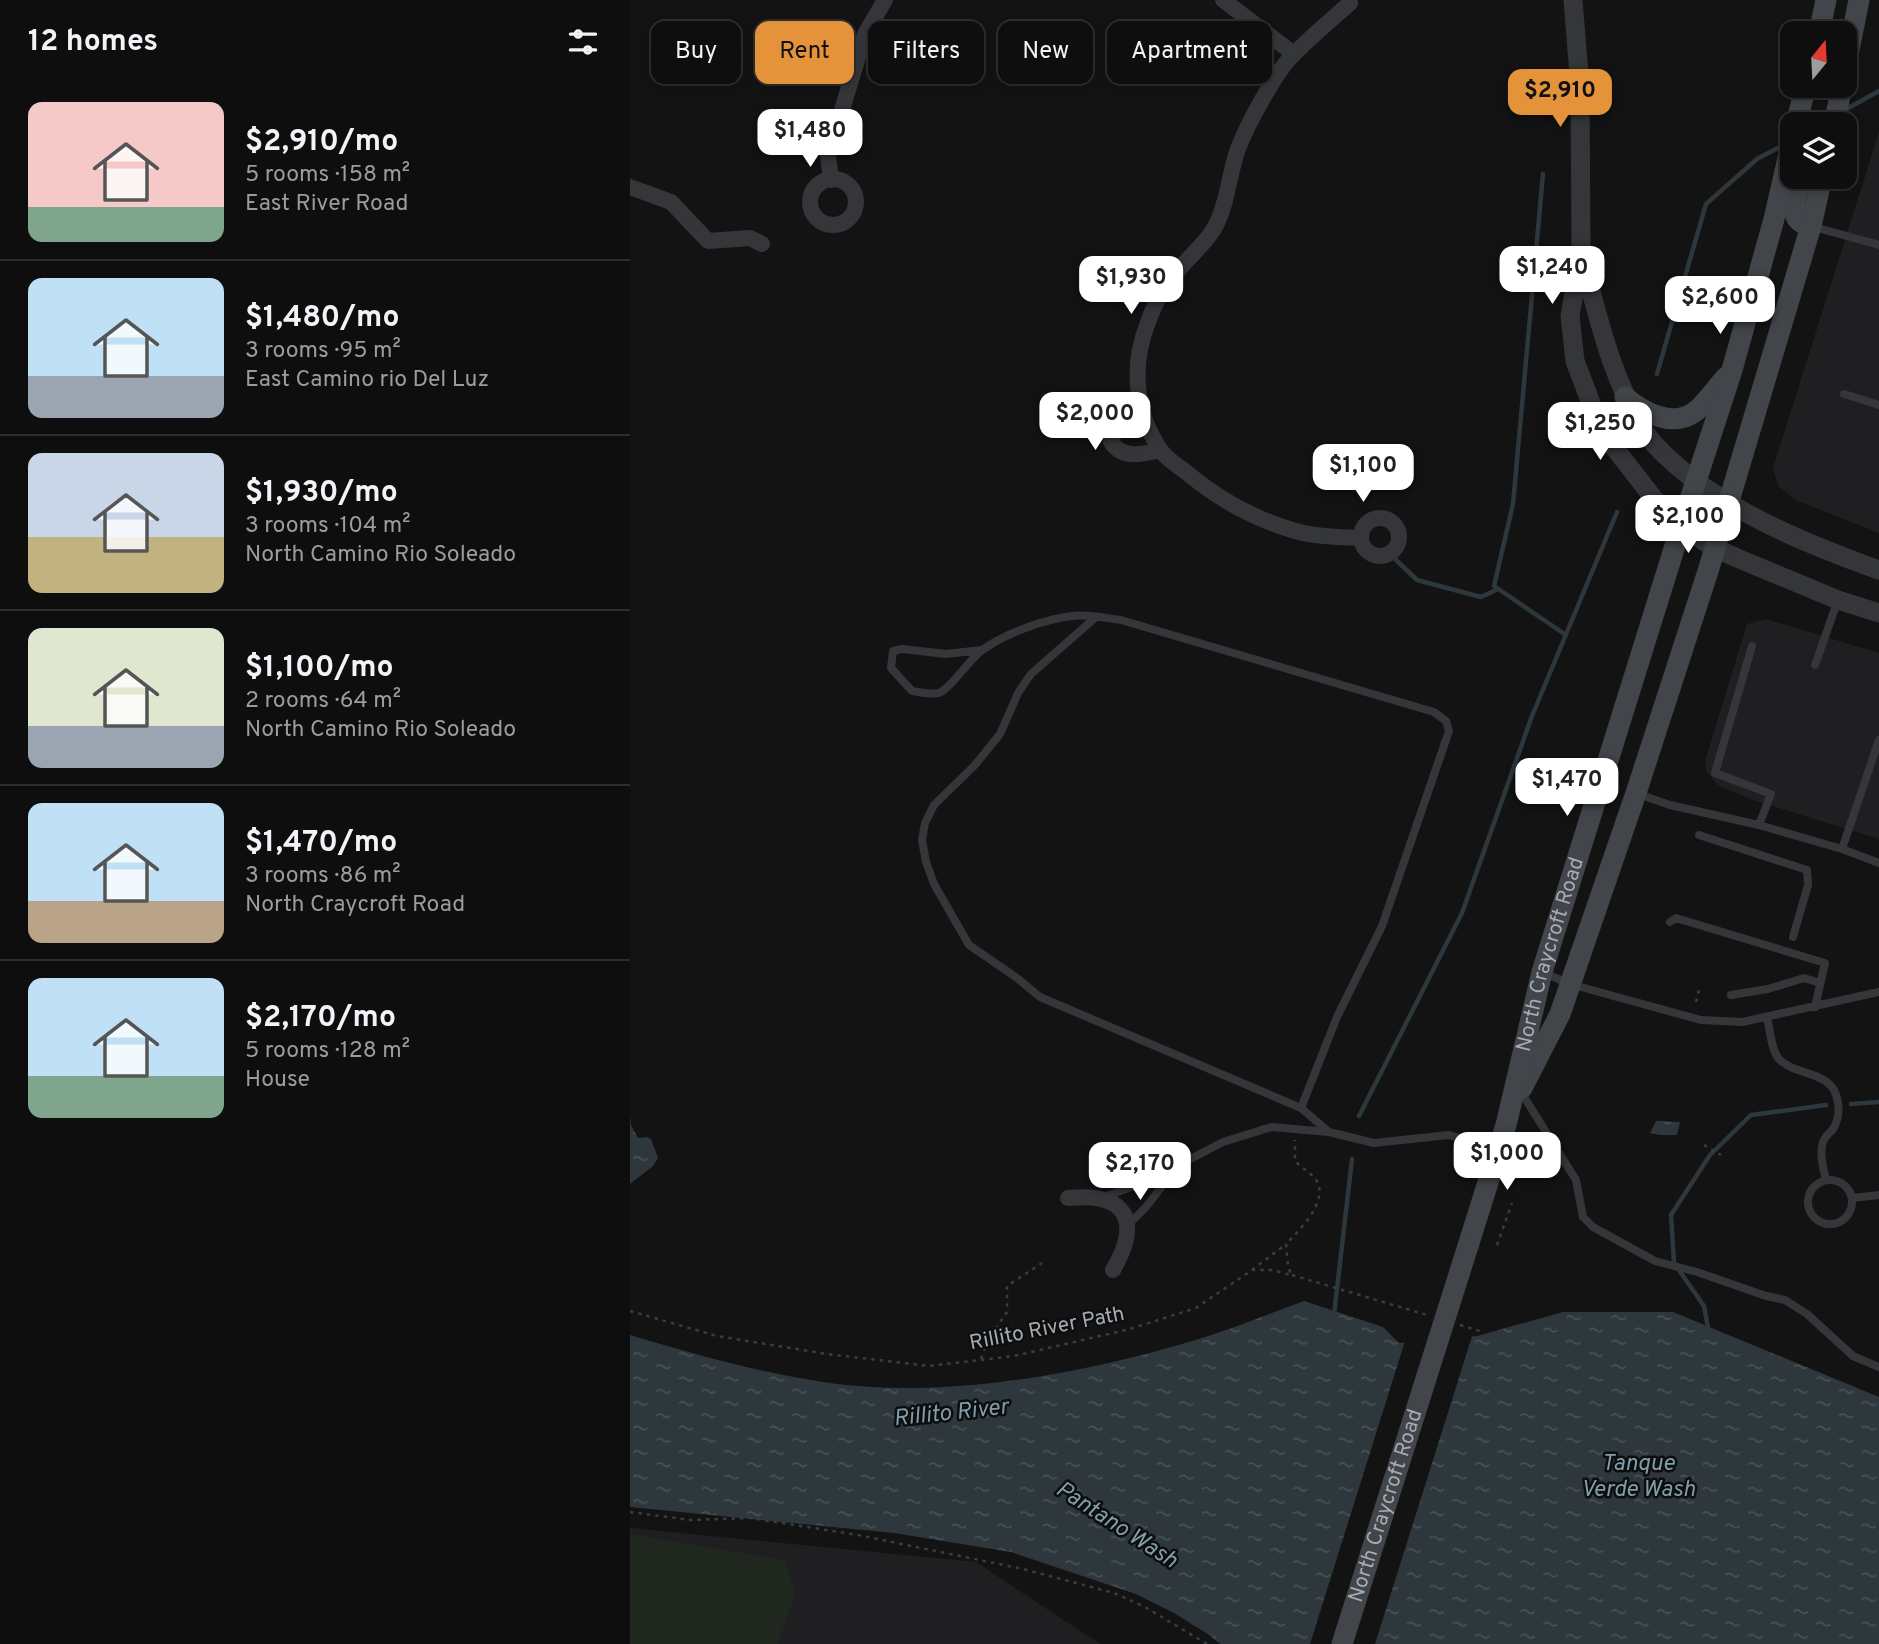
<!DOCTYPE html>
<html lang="en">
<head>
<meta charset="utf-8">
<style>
  :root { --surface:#0e0e0f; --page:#1c1c1d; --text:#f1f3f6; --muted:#9b9c9e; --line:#2e2e2f; --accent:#e4933b }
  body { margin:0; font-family:Overpass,sans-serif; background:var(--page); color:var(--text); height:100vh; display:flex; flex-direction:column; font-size:26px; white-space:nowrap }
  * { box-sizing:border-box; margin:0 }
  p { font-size:23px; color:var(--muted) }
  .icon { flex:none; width:38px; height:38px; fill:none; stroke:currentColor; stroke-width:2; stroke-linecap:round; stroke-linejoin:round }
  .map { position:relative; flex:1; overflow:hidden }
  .sheet { display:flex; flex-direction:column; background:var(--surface); width:630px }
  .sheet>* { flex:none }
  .guide { position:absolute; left:21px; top:21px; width:665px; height:63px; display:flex; gap:14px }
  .needle { width:46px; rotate:18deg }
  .buttons { position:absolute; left:1150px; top:21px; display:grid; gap:14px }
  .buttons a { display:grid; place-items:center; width:77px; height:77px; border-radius:14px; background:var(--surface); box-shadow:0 4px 10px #0003,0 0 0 2px var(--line); font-size:35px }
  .price { position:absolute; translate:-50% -60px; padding:0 16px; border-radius:14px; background:#fff; color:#222; font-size:23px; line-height:46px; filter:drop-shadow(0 2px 4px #0008) }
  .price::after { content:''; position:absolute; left:50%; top:42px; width:21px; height:16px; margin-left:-10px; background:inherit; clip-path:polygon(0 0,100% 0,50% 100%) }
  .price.selected { background:var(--accent); color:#111 }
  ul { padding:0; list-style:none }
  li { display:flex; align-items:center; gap:21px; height:175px; padding:0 28px }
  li+li { border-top:2px solid var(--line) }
  li span { display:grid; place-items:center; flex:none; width:196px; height:140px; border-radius:14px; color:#555 }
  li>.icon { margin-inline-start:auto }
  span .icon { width:84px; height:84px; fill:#fffc; stroke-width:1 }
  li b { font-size:30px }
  h2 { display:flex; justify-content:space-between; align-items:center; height:84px; padding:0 28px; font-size:30px }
  .tag { padding:0 24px; border-radius:14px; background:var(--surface); box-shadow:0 4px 10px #0003,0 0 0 2px var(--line); font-size:24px; line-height:63px }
  .tag.selected { background:var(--accent); color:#111 }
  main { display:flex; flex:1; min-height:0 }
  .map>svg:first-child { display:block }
  .built { fill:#1f1f21 }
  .park { fill:#1f271f }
  .water { fill:url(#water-ripples) }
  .pier { fill:#131314 }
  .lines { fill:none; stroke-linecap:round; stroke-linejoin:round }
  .stream { stroke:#2d373c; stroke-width:4.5 }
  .path { stroke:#3a3d40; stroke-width:2.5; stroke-dasharray:3.5 5; stroke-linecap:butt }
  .service { stroke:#343639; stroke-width:8 }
  .minor { stroke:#343639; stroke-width:16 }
  .tertiary { stroke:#343639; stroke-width:19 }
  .secondary { stroke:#424549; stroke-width:21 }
  .secondary-bridge { stroke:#424549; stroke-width:21 }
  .labels { text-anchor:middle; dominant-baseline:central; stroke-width:5; stroke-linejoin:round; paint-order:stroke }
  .street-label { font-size:21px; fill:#a5acb4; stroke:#0e0e0f }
  .water-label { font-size:23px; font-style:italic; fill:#7e9ead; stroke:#0e0e0f }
</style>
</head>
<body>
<main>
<section class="sheet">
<h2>12 homes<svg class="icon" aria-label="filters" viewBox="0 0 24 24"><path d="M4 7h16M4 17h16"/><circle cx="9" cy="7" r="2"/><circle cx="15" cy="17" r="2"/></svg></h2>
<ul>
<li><span style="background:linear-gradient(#f6c9c9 75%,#7fa58c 0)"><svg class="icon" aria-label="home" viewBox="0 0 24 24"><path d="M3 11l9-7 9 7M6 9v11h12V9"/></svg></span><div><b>$2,910/mo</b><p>5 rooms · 158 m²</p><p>East River Road</p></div></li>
<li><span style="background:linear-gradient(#bfe0f5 70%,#9aa5b1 0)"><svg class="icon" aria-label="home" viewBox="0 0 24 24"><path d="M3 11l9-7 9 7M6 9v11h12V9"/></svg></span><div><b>$1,480/mo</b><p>3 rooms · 95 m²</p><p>East Camino rio Del Luz</p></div></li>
<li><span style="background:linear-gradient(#c9d6e8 60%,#c2b280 0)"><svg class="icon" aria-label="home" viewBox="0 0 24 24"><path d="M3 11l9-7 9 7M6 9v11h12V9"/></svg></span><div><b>$1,930/mo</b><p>3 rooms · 104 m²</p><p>North Camino Rio Soleado</p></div></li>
<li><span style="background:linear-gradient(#dfe7d0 70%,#9aa5b1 0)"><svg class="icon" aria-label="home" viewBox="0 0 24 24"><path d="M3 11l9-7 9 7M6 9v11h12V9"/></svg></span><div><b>$1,100/mo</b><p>2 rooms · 64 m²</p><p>North Camino Rio Soleado</p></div></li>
<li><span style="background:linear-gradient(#bfe0f5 70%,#b9a48a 0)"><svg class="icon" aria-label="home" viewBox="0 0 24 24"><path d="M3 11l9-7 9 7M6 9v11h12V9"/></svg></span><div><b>$1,470/mo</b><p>3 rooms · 86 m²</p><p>North Craycroft Road</p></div></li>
<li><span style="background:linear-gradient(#bfe0f5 70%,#7fa58c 0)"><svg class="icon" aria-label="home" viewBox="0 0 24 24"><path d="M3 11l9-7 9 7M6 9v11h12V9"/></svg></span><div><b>$2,170/mo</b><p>5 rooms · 128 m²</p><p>House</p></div></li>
</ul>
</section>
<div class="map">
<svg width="1249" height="1644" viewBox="0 0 1249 1644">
  <defs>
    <pattern id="water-ripples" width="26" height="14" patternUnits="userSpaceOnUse" patternTransform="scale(1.75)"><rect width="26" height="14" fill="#2d373c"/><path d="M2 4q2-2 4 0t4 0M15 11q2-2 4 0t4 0" fill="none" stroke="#485156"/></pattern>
  </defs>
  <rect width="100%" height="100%" fill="#131314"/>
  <path class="built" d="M1249 132V533L1166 500 1148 486 1143 468Z
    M1136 619 1249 653V839L1120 799 1088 785 1077 772 1075 761 1117 624Z
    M0 1528 346 1562 470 1644H0Z"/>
  <path class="park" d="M0 1534 154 1560 166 1592 148 1644H0Z"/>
  <path class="water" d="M0 1115 1 1125 8 1138 17 1137 21 1139 28 1158 23 1166 0 1184Z
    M1026 1121 1050 1122 1047 1135H1030L1020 1133Z
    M674 1301 753 1327 769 1343 847 1336 933 1312H1043L1249 1397V1644H590L578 1634 544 1613 506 1594 381 1552 264 1533 0 1507V1335C67 1355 137 1375 207 1384 319 1398 451 1374 559 1342 598 1331 636 1315 674 1301Z"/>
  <path class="pier" d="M843 1333 745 1644H680L776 1338Z"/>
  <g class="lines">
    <path class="stream" d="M1213 111 1249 91
      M913 174 883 504 864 586 936 635
      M1027 374 1076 204 1127 159 1155 144
      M764 558 787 580 851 597 868 589
      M1221 1104 1249 1102
      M729 1116 832 913 902 716 987 512
      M704 1315 722 1159
      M1078 1328 1074 1306 1044 1263 1041 1215 1080 1155 1121 1115 1196 1105"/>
    <path class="path" d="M1066 1002 1070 986
      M1074 1145 1091 1155
      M867 1245 882 1203
      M622 1270 655 1245
      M662 1275 797 1315
      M0 1311 87 1336 197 1354 299 1366 384 1356 500 1329 566 1308 622 1270H642L661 1275 658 1265 656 1244C669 1231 700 1200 686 1180 681 1173 671 1167 665 1161V1140
      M830 1325 850 1331
      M351 1359 357 1341 377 1312V1286L412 1263
      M0 1512 60 1520 120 1518 228 1535 393 1569 484 1593 515 1607 577 1644"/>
    <path class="service" d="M1184 227 1249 245
      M1214 394 1249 405
      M466 617 401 674 388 693 370 734 345 765 304 805 295 823 292 840 296 862 304 884 339 945 387 978 410 997 671 1108 699 1132
      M1122 646 1085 773 1141 794 1129 825
      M352 650 316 654 272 649 263 651 261 668 282 691C290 692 302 695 309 693 321 688 339 660 351 651 373 634 415 619 442 616 457 614 475 618 491 620L804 712 816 721 819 731 752 926 707 1017 671 1108
      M1185 665 1208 600
      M1008 794 1040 805 1129 825 1212 849 1249 740
      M1069 835 1177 870 1178 885 1163 937
      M1212 849 1249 863
      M1040 922 1046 918 1195 963 1185 1007
      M912 972 940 984 1071 1020 1112 1022 1249 992
      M1101 995 1138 989 1174 978 1190 983
      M1137 1017C1140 1029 1141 1050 1149 1059 1164 1075 1195 1071 1205 1092 1210 1104 1210 1118 1203 1129 1200 1133 1194 1137 1193 1142 1189 1153 1193 1169 1196 1180
      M891 1092 946 1180 953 1217 963 1227 1025 1261 1067 1272 1136 1296 1155 1300 1177 1314 1223 1356 1249 1367
      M1178 1202a22 22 0 1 1 44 0a22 22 0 1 1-44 0Z
      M474 1197 520 1180 593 1142 641 1127 699 1132 744 1143 819 1135 868 1149
      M1222 1198 1249 1195
      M498 1225 516 1207 547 1167"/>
    <path class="minor" d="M593 0 664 54
      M720 3C700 21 679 38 661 57 644 75 617 125 608 149 599 173 598 202 586 225 578 241 563 253 552 266 537 282 524 304 517 325 501 367 505 415 532 452 538 460 548 466 556 472 588 499 622 518 662 530 684 537 709 537 731 538
      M180 202a23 23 0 1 1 46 0a23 23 0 1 1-46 0Z
      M201 180 198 156 235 34 255 0
      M0 187 41 202 78 241 120 238 132 244
      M510 400 488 423 481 442C493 460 513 454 531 450
      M731 537a19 19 0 1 1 38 0a19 19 0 1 1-38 0Z
      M438 1198C496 1192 512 1220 483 1270"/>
    <path class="tertiary" d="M943 0 950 87 951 252 940 316 945 361 972 432 1025 500 1052 528 1085 548 1107 558 1208 600 1249 613
      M953 261C969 321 983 383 1017 435 1025 447 1037 457 1047 466 1103 514 1179 545 1249 570"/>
    <g class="secondary">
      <path d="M1189 33 1196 0"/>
      <path d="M1214 75 1229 0"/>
      <path d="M1166 124 1176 86"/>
      <path d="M1204 124 1212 86"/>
      <path d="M1171 177C1167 196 1154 221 1181 226"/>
      <path d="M995 397C1013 412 1043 429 1066 411 1077 402 1087 387 1096 377"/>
      <path d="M892 1088 930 1014 1006 793 1079 568 1181 226 1192 177"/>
      <path id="s1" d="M838 1246 876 1125 912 972 1044 549 1102 370 1144 219 1162 141"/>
    </g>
    <path class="secondary-bridge" id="s2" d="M712 1644 838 1246"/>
  </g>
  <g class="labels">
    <g class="street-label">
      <text stroke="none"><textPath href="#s1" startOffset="303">North Craycroft Road</textPath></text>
      <text transform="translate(417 1329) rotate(-11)">Rillito River Path</text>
      <text stroke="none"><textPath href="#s2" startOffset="145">North Craycroft Road</textPath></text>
    </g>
    <g class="water-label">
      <text transform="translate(321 1414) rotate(-6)">Rillito River</text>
      <text x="1008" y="1464">Tanque<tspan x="1008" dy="26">Verde Wash</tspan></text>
      <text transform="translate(486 1526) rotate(33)">Pantano Wash</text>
    </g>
  </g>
</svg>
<div class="buttons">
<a><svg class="needle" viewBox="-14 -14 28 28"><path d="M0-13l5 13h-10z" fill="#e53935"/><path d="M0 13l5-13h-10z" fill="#9b9c9e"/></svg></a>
<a><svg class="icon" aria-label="layers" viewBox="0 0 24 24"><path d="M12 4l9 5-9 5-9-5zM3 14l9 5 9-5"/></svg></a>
</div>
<b class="price selected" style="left:930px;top:129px">$2,910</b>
<b class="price" style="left:180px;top:169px">$1,480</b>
<b class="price" style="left:922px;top:306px">$1,240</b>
<b class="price" style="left:501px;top:316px">$1,930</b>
<b class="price" style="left:1090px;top:336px">$2,600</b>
<b class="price" style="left:465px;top:452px">$2,000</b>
<b class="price" style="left:970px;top:462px">$1,250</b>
<b class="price" style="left:733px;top:504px">$1,100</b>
<b class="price" style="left:1058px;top:555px">$2,100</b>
<b class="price" style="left:937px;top:818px">$1,470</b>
<b class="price" style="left:877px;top:1192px">$1,000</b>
<b class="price" style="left:510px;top:1202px">$2,170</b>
<div class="guide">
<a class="tag">Buy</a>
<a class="tag selected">Rent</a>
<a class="tag">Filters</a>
<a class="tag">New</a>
<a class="tag">Apartment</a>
</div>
</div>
</main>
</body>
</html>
